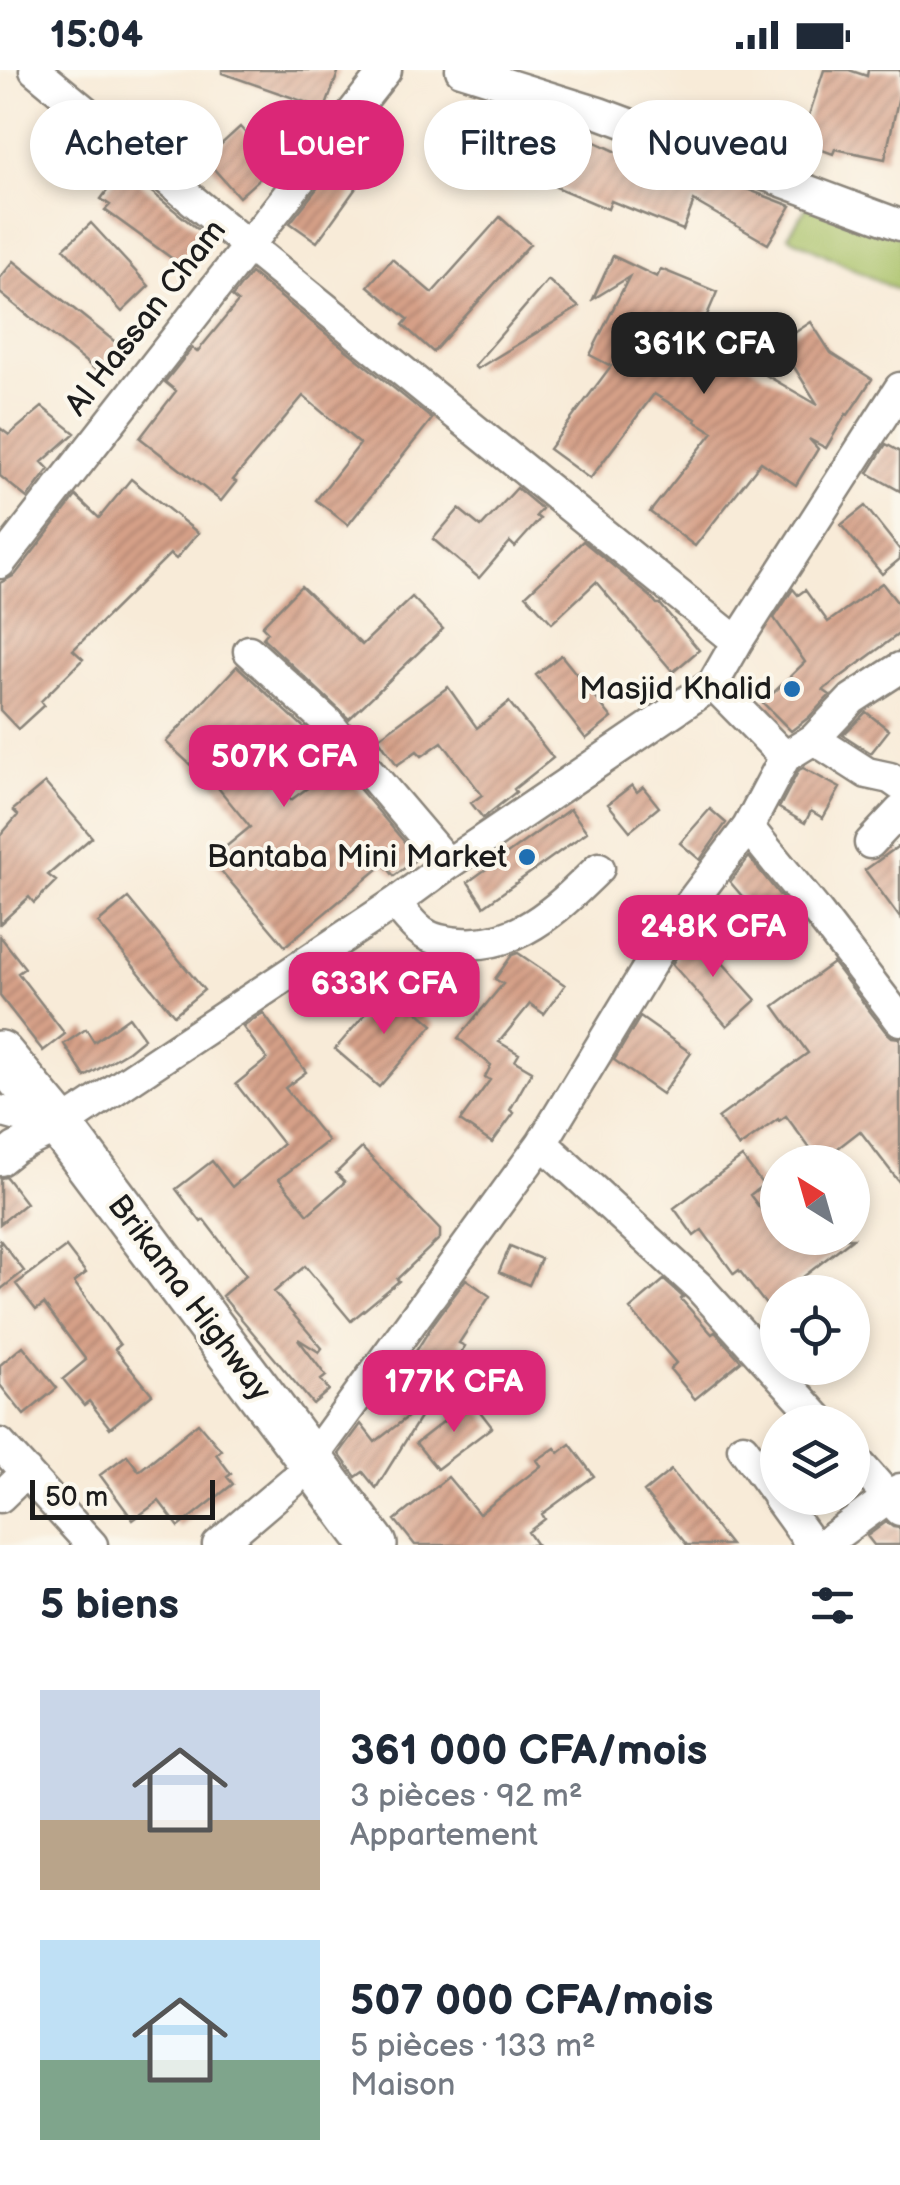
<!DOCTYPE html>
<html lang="fr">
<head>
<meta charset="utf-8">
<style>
  :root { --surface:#fff; --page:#f2f2f3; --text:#1f2937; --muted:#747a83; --accent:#db2777 }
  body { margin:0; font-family:"Balsamiq Sans",sans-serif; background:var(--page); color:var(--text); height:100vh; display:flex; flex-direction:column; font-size:38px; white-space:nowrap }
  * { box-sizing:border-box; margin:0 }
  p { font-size:32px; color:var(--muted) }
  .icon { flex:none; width:55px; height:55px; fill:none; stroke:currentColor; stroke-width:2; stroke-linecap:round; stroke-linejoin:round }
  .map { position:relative; height:1475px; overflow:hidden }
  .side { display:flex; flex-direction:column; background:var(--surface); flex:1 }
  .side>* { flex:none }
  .banner { position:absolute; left:30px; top:30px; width:840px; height:90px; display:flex; gap:20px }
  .needle { width:65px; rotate:323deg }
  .tools { position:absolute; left:760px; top:1075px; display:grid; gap:20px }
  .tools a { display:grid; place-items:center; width:110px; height:110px; border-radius:50%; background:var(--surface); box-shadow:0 5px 15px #0003; font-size:50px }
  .scale { position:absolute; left:30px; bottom:25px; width:185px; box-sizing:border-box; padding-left:10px; border:5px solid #1c1c1c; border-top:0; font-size:28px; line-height:35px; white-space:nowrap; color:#1c1c1c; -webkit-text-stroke:8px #fbf7ec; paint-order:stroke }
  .price { position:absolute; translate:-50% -85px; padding:0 22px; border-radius:20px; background:var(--accent); color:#fff; font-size:32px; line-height:65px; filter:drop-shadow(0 2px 5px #0008) }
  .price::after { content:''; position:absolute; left:50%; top:60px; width:30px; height:22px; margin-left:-15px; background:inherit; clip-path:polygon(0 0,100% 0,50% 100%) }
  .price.on { background:#222; color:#fff }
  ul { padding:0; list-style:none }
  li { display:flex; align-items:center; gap:30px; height:250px; padding:0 40px }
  li span { display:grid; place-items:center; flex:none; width:280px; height:200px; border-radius:0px; color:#555 }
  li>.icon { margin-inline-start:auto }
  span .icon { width:120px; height:120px; fill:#fffc; stroke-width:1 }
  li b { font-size:42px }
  h2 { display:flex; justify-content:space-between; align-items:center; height:120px; padding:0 40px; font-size:42px }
  .tag { padding:0 35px; border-radius:45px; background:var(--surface); box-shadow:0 5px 15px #0003; font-size:35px; line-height:90px }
  .tag.on { background:var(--accent); color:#fff }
  .status { display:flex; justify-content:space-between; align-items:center; height:70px; padding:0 50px; background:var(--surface); direction:ltr }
  .status svg { height:28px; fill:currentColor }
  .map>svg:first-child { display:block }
  .green { fill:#a7c065; stroke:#626e40; stroke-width:2.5 }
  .building { fill:url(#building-hatch) }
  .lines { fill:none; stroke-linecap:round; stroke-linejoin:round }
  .minor-casing { stroke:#8a847a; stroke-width:35 }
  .highway-casing { stroke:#8a847a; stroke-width:50 }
  .minor { stroke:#fff; stroke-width:30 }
  .highway { stroke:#fff; stroke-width:45 }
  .poi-dot { fill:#1f6fb2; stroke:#fbf7ec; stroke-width:4 }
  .labels { text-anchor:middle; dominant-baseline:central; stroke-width:8; stroke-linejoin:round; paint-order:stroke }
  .street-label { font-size:32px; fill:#1c1c1c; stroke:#fbf7ec }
  .poi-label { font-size:32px; fill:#1c1c1c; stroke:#fbf7ec; text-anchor:end }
</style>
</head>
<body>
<div class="status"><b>15:04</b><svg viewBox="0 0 49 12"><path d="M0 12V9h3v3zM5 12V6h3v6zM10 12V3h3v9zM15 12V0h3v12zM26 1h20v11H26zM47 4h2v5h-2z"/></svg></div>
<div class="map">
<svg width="900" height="1475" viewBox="0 0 900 1475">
  <defs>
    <pattern id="building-hatch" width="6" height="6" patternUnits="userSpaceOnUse" patternTransform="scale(2.5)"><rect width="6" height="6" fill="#d6a088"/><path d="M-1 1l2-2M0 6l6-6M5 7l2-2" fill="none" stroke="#ad826e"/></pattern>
  </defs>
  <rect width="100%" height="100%" fill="#fbf7ec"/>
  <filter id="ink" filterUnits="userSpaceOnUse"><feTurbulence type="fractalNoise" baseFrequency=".01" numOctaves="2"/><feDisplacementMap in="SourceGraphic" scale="20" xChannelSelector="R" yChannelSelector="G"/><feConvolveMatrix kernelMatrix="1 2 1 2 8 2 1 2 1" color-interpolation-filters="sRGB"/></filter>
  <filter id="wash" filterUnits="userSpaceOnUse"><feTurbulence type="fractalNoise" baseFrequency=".0048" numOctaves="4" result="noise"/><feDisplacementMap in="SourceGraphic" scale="40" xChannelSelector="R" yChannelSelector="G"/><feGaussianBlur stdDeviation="2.25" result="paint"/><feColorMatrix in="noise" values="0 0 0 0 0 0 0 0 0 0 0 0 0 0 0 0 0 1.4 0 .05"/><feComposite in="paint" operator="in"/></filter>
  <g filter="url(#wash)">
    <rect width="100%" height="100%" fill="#f8ebd8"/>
    <path class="green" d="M813 127 900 156V222L788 166Z"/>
    <g id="blocks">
      <path class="building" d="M222 0H339L325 39 222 3Z
        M824 0H849L867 6 868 0H900V21L885 89 835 79 833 84 800 72Z
        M541 47 650 97 655 84 791 136 768 174 694 131 683 160 611 131 608 139 516 100Z
        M240 57 275 95 239 127 205 89Z
        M340 89 364 107 317 172 290 153Z
        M123 99 210 169 188 200 105 140 110 135 101 129Z
        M500 147 530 174 433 282 403 255 408 249 368 216 392 189 432 223Z
        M91 153 149 216 122 242 64 178Z
        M613 186 657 207 661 199 717 222 698 266 818 335 779 273 811 252 831 283 872 309 848 345 846 344 826 378 809 369 818 379 796 415 761 392 695 476 650 442 713 362 695 351 696 349 654 324 590 409 549 379 611 296 590 285 629 207 593 229Z
        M14 191 124 279 102 305 0 223V208Z
        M251 203 432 349 348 455 316 430 360 374 303 326 233 410 236 412 221 431 140 368 176 321 165 312 192 278 197 282 238 232 232 227Z
        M548 210 579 237 477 299 474 296Z
        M42 337 75 363 42 392 49 399 27 428 0 406V358L9 365Z
        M886 374 900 382V421L868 403Z
        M131 409 198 463 176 489 170 484 73 580 83 589 41 631 44 635 18 659 0 640V513L15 505 76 426 99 448Z
        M517 418 542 439 536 446 540 449 515 477 510 472 479 508 433 469 459 439 481 457Z
        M865 436 900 480V489L882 504 841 455Z
        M583 471 650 526 657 534H660L699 580 673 602 596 512 552 553 526 525Z
        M882 513 900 536V563L823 620 830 625 808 648 791 661 763 633 805 592 774 548 793 519 798 525 805 520 828 552Z
        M301 516 362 575 412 527 443 559 349 649 263 568 268 562 262 556Z
        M561 585 612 648 586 669 536 605Z
        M237 596 322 674 279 715 291 730 339 695 418 788 394 806 384 794 285 876 211 789 250 757 202 698 198 702 166 672Z
        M448 617 477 658 509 632 553 688 514 719 516 722 483 748 471 733 482 725 442 672 422 686 417 681 397 695 378 668Z
        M866 642 889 660 871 683 843 665Z
        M803 698 840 718 823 748 811 741 805 753 779 738 799 700Z
        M45 713 92 767 48 805 56 811 34 833 29 827 0 854V766L18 745 13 740Z
        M632 715 637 722 643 717 659 737 630 761 608 734Z
        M570 739 587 762 484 836 468 812Z
        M710 739 726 753 700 790 680 773Z
        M900 775V848L865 800Z
        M749 787 793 842 772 861 730 812Z
        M128 828 204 920 174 945 98 853Z
        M695 862 756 930 727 956 672 894 688 869Z
        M0 866 25 898 18 903 65 964 43 981 0 926Z
        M518 883 565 915 544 944 530 934 499 972 519 984 515 991 532 1001 510 1040 514 1043 492 1073 460 1051 490 1010 485 1007 491 995 458 968 503 914 495 909 512 885Z
        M833 893 885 961 892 967 900 968V1113L860 1061 820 1092 786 1046 779 1051 778 1049 739 1077 718 1048 808 983 774 936Z
        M389 917 433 955 379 1017 335 979Z
        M263 943 306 1002 285 1018 328 1071 279 1109 308 1144 345 1112 336 1103 362 1078 440 1160V1168L397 1209 399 1211 351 1251 305 1196 274 1222 322 1278 319 1282 298 1269 326 1306 321 1310 329 1320 313 1334 222 1226 246 1205 204 1150 201 1152 176 1119 212 1091 232 1117 283 1074 236 1014 267 989 243 957Z
        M129 947 144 968 128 981 85 1007 64 974 86 959 94 972Z
        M640 947 691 983 662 1024 614 990Z
        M742 1087 763 1115 750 1125 778 1162V1168H782L786 1173 794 1168H853L784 1222H778V1228L767 1236 739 1200 734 1204 702 1160 694 1166 674 1138Z
        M6 1107 26 1133 0 1154V1108Z
        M0 1170 24 1201 0 1220Z
        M510 1176 541 1189 529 1215 499 1202Z
        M66 1177 86 1203 74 1212 120 1275 115 1279 152 1324 110 1358 89 1331 84 1335 63 1309 86 1290 44 1234 36 1240 16 1214Z
        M466 1209 490 1226 459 1273 465 1276 376 1418 363 1402 356 1407 339 1384 361 1354 375 1372 414 1342 388 1326 433 1254Z
        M664 1210 683 1227 681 1229 712 1264 715 1262 741 1291 695 1329 670 1299 676 1293 630 1239Z
        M23 1276 57 1318 24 1345 0 1315V1295Z
        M471 1330 492 1357 437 1399 416 1373Z
        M198 1353 221 1380 216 1384 231 1404 227 1407 233 1414 179 1457 159 1431 133 1450 100 1405 127 1385 139 1401Z
        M570 1374 594 1406 542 1444 545 1449 528 1462 537 1475H415L395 1450 448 1407 479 1444 541 1396 537 1390 555 1378 559 1383Z
        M671 1400 730 1475H687L644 1422Z
        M886 1452 893 1457 900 1458V1475H874L867 1466Z"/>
    </g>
  </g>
  <g filter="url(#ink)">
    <use href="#blocks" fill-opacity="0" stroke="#8a847a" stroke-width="2.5"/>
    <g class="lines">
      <defs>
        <path id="minor" d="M35 0 247 175 737 572
          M461 0 599 43 900 155
          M0 493 386 0
          M249 581 327 652 448 794
          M713 614 785 687
          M814 669 867 703 890 708 900 715
          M748 757 815 839 900 950
          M870 773 900 741
          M395 833C403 842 412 855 422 862 432 870 447 872 459 873 519 879 560 836 599 798
          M0 1041 18 1046
          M542 1073 699 1217 822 1352
          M0 1090 15 1078 60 1056 395 833 448 794 713 614 737 572 900 318
          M0 1374 92 1475
          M743 1378 778 1426
          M852 1386 900 1440
          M311 1390 542 1073 674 855 748 757 785 687 814 669 852 629 900 598
          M0 1427 26 1402
          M778 1428 812 1475
          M218 1475 292 1412
          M823 1475 900 1419"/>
        <path id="highway" d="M0 984 60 1056 374 1475"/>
      </defs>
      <use href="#minor" class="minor-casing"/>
      <use href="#highway" class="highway-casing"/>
      <use href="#minor" class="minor"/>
      <use href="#highway" class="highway"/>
    </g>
  </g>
  <g class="poi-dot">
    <circle cx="792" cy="619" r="10"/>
    <circle cx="527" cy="787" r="10"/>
  </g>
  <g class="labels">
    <g class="street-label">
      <text transform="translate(146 248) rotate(-52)">Al Hassan Cham</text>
      <text transform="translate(189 1228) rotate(53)">Brikama Highway</text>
    </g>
    <g class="poi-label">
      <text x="772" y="619">Masjid Khalid</text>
      <text x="507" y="787">Bantaba Mini Market</text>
    </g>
  </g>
</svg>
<div class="tools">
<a><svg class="needle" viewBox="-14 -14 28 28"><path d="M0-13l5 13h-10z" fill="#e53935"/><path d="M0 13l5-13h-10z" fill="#747a83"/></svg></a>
<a><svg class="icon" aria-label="locate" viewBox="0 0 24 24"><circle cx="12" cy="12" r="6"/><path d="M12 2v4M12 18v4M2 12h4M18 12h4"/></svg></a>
<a><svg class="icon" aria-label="layers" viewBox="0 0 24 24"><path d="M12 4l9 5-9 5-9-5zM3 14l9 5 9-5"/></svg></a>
</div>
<div class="scale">50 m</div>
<b class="price on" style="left:704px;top:327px">361K CFA</b>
<b class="price" style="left:284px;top:740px">507K CFA</b>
<b class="price" style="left:713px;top:910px">248K CFA</b>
<b class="price" style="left:384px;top:967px">633K CFA</b>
<b class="price" style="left:454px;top:1365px">177K CFA</b>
<div class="banner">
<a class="tag">Acheter</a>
<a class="tag on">Louer</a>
<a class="tag">Filtres</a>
<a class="tag">Nouveau</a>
</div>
</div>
<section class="side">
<h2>5 biens<svg class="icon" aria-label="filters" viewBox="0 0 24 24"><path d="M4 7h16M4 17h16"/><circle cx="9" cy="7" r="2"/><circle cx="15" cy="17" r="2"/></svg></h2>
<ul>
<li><span style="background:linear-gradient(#c9d6e8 65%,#b9a48a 0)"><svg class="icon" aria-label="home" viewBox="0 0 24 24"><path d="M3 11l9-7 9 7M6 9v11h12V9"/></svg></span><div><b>361 000 CFA/mois</b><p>3 pièces · 92 m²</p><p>Appartement</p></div></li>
<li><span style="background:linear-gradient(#bfe0f5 60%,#7fa58c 0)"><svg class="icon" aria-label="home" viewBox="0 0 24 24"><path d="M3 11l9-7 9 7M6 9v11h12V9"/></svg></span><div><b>507 000 CFA/mois</b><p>5 pièces · 133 m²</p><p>Maison</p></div></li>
</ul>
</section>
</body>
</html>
